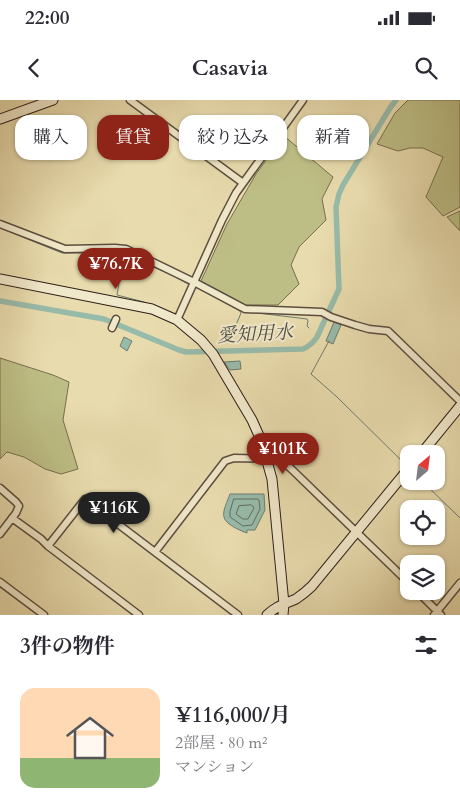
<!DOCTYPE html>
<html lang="ja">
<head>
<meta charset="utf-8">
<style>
  :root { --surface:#fff; --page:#f7f7f7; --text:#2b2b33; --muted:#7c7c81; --accent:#8f2418 }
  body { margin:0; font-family:Cardo,"Noto Serif JP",serif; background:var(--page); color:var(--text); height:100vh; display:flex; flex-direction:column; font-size:19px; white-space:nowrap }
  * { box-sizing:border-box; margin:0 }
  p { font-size:16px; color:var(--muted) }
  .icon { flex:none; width:28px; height:28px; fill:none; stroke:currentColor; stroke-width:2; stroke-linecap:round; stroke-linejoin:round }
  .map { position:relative; height:515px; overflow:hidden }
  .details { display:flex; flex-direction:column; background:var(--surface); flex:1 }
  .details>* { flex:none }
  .hud { position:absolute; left:15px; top:15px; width:430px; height:45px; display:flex; gap:10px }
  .needle { width:32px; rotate:28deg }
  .controls { position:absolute; left:400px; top:345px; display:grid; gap:10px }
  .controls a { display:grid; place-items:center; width:45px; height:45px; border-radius:10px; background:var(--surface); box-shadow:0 1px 4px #0004; font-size:25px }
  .price { position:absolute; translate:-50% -42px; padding:0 11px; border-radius:18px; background:var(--accent); color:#fff; font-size:16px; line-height:32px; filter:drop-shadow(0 1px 2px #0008) }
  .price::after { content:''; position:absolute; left:50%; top:30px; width:15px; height:11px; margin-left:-8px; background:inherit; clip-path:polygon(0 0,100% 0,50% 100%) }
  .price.on { background:#222; color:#fff }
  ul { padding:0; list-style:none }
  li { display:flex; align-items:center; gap:15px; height:125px; padding:0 20px }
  li span { display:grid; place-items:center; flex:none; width:140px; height:100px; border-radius:15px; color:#555 }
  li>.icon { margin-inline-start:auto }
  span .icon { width:60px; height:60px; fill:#fffc; stroke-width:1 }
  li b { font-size:21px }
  h2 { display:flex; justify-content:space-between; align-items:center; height:60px; padding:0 20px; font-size:21px }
  .tag { padding:0 18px; border-radius:15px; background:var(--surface); box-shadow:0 1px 4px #0004; font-size:18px; line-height:45px }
  .tag.on { background:var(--accent); color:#fff }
  .status { display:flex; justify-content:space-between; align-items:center; height:35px; padding:0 25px; background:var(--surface); direction:ltr }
  .status svg { height:14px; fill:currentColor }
  header { display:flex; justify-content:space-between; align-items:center; height:65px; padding:0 20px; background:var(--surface); font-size:22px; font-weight:700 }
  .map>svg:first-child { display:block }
  .green { fill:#bdbe85; stroke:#766e4f }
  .water { fill:#97bbaa; stroke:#6d7c70 }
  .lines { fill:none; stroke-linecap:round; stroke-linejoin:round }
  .shore { stroke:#626c62; stroke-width:1 }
  .stream { stroke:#6d7c70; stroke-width:1 }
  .canal { stroke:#97bbaa; stroke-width:5.5 }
  .street-casing { stroke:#5c4d3e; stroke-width:9 }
  .secondary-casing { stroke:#2e1e19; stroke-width:11 }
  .street { stroke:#f0e8ca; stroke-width:6 }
  .secondary { stroke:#f0e8ca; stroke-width:9 }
  .labels { text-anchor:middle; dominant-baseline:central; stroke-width:4; stroke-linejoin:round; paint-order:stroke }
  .water-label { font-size:19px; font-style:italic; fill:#4e4d44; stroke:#f0e8ca }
</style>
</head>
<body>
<div class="status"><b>22:00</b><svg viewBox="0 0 49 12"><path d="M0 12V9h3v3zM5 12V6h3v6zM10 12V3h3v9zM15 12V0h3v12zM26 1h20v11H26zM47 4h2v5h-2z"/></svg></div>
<header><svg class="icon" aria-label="back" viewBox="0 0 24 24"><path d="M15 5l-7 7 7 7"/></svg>Casavia<svg class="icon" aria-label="search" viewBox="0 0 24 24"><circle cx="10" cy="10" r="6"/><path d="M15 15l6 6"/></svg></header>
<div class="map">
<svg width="460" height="515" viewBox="0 0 460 515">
  <rect width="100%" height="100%" fill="#e8dbad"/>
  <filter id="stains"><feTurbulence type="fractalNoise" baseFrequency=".004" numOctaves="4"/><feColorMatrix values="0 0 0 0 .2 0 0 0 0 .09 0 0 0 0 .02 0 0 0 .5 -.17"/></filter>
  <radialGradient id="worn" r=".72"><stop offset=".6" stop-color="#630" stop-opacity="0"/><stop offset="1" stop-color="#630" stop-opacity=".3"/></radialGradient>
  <path class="green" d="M408 0H460V107L443 116 426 97 443 57 423 48H410L398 51 377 44 395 13Z
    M284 36 333 77 322 99 326 120 299 147 291 165 299 184 278 205H246L201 181 227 124 256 74Z
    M460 111V131L447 117Z
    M0 258 53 275 69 282 63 320 78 369 61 374 45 369 24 357 7 352 0 359Z"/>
  <path class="water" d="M334 222 341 225 333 244 326 241Z
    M124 237 132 241 127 251 120 246Z
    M240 261 241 269 230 270 224 262Z
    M230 394H264L265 410 255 430H247V433C241 431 225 424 224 417 222 411 228 400 230 394Z"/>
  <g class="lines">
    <path class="shore" d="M234 399H257L259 400 260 409 252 425 243 426 230 417V412Z
      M251 405 253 406 254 408 248 419H243L236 414 239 406Z"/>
    <path class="stream" d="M0 128 62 153H117L125 155 172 175 188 184
      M124 154 117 195 144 202
      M196 187 240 211 241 213 230 239
      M249 212 307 219 308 221 307 226 309 228
      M329 241 311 274 337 297 407 366
      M422 381 460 418"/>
    <path class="canal" d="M0 201 104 219 179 250 186 252 303 249C310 246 313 243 317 237L339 189 336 107 339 94 343 85 390 8 396 0"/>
    <defs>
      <path id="street" d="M130 0 243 83
        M0 124 65 149 115 148 126 149 194 182 245 209 322 212 331 217 355 225 369 229 388 231 460 301
        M177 220 222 120 236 93 303 0
        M112 228 116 219
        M0 388 16 402 19 406 16 413 0 434
        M12 418 41 439 48 446 139 515
        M48 446 85 399 238 515
        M155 452 225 361 234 358 281 359 409 483
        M0 482 44 515
        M417 491 441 515
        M434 515 460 483"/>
      <path id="secondary" d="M0 19 53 0
        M0 179 152 209 177 220 201 240 213 254 252 320 261 340 272 379 284 504 283 515
        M421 354 460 306
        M267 515C276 506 285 504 296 499 302 495 307 491 312 486L409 368"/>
    </defs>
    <use href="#street" class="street-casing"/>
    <use href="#secondary" class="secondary-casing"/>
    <use href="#street" class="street"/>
    <use href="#secondary" class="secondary"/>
  </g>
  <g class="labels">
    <g class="water-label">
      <text transform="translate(255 234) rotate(-3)">愛知用水</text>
    </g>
  </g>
  <rect width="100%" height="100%" filter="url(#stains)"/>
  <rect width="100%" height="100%" fill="url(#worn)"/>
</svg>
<div class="controls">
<a><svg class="needle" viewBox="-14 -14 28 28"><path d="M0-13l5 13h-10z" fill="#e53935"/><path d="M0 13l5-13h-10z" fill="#7c7c81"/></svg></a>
<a><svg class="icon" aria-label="locate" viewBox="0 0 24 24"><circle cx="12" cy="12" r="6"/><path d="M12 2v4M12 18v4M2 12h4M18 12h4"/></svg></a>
<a><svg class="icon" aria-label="layers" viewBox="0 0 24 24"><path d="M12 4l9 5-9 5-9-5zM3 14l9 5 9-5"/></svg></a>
</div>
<b class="price" style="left:116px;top:190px">¥76.7K</b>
<b class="price" style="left:283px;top:375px">¥101K</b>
<b class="price on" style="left:114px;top:434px">¥116K</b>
<div class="hud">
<a class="tag">購入</a>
<a class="tag on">賃貸</a>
<a class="tag">絞り込み</a>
<a class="tag">新着</a>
</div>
</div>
<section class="details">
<h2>3件の物件<svg class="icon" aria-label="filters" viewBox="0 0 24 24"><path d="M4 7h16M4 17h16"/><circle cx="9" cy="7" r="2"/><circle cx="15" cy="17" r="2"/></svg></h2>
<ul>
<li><span style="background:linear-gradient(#ffd9b3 70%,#8fb573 0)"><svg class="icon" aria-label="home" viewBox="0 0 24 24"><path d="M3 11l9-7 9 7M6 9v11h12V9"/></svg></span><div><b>¥116,000/月</b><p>2部屋 · 80 m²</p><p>マンション</p></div></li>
</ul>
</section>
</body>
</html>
